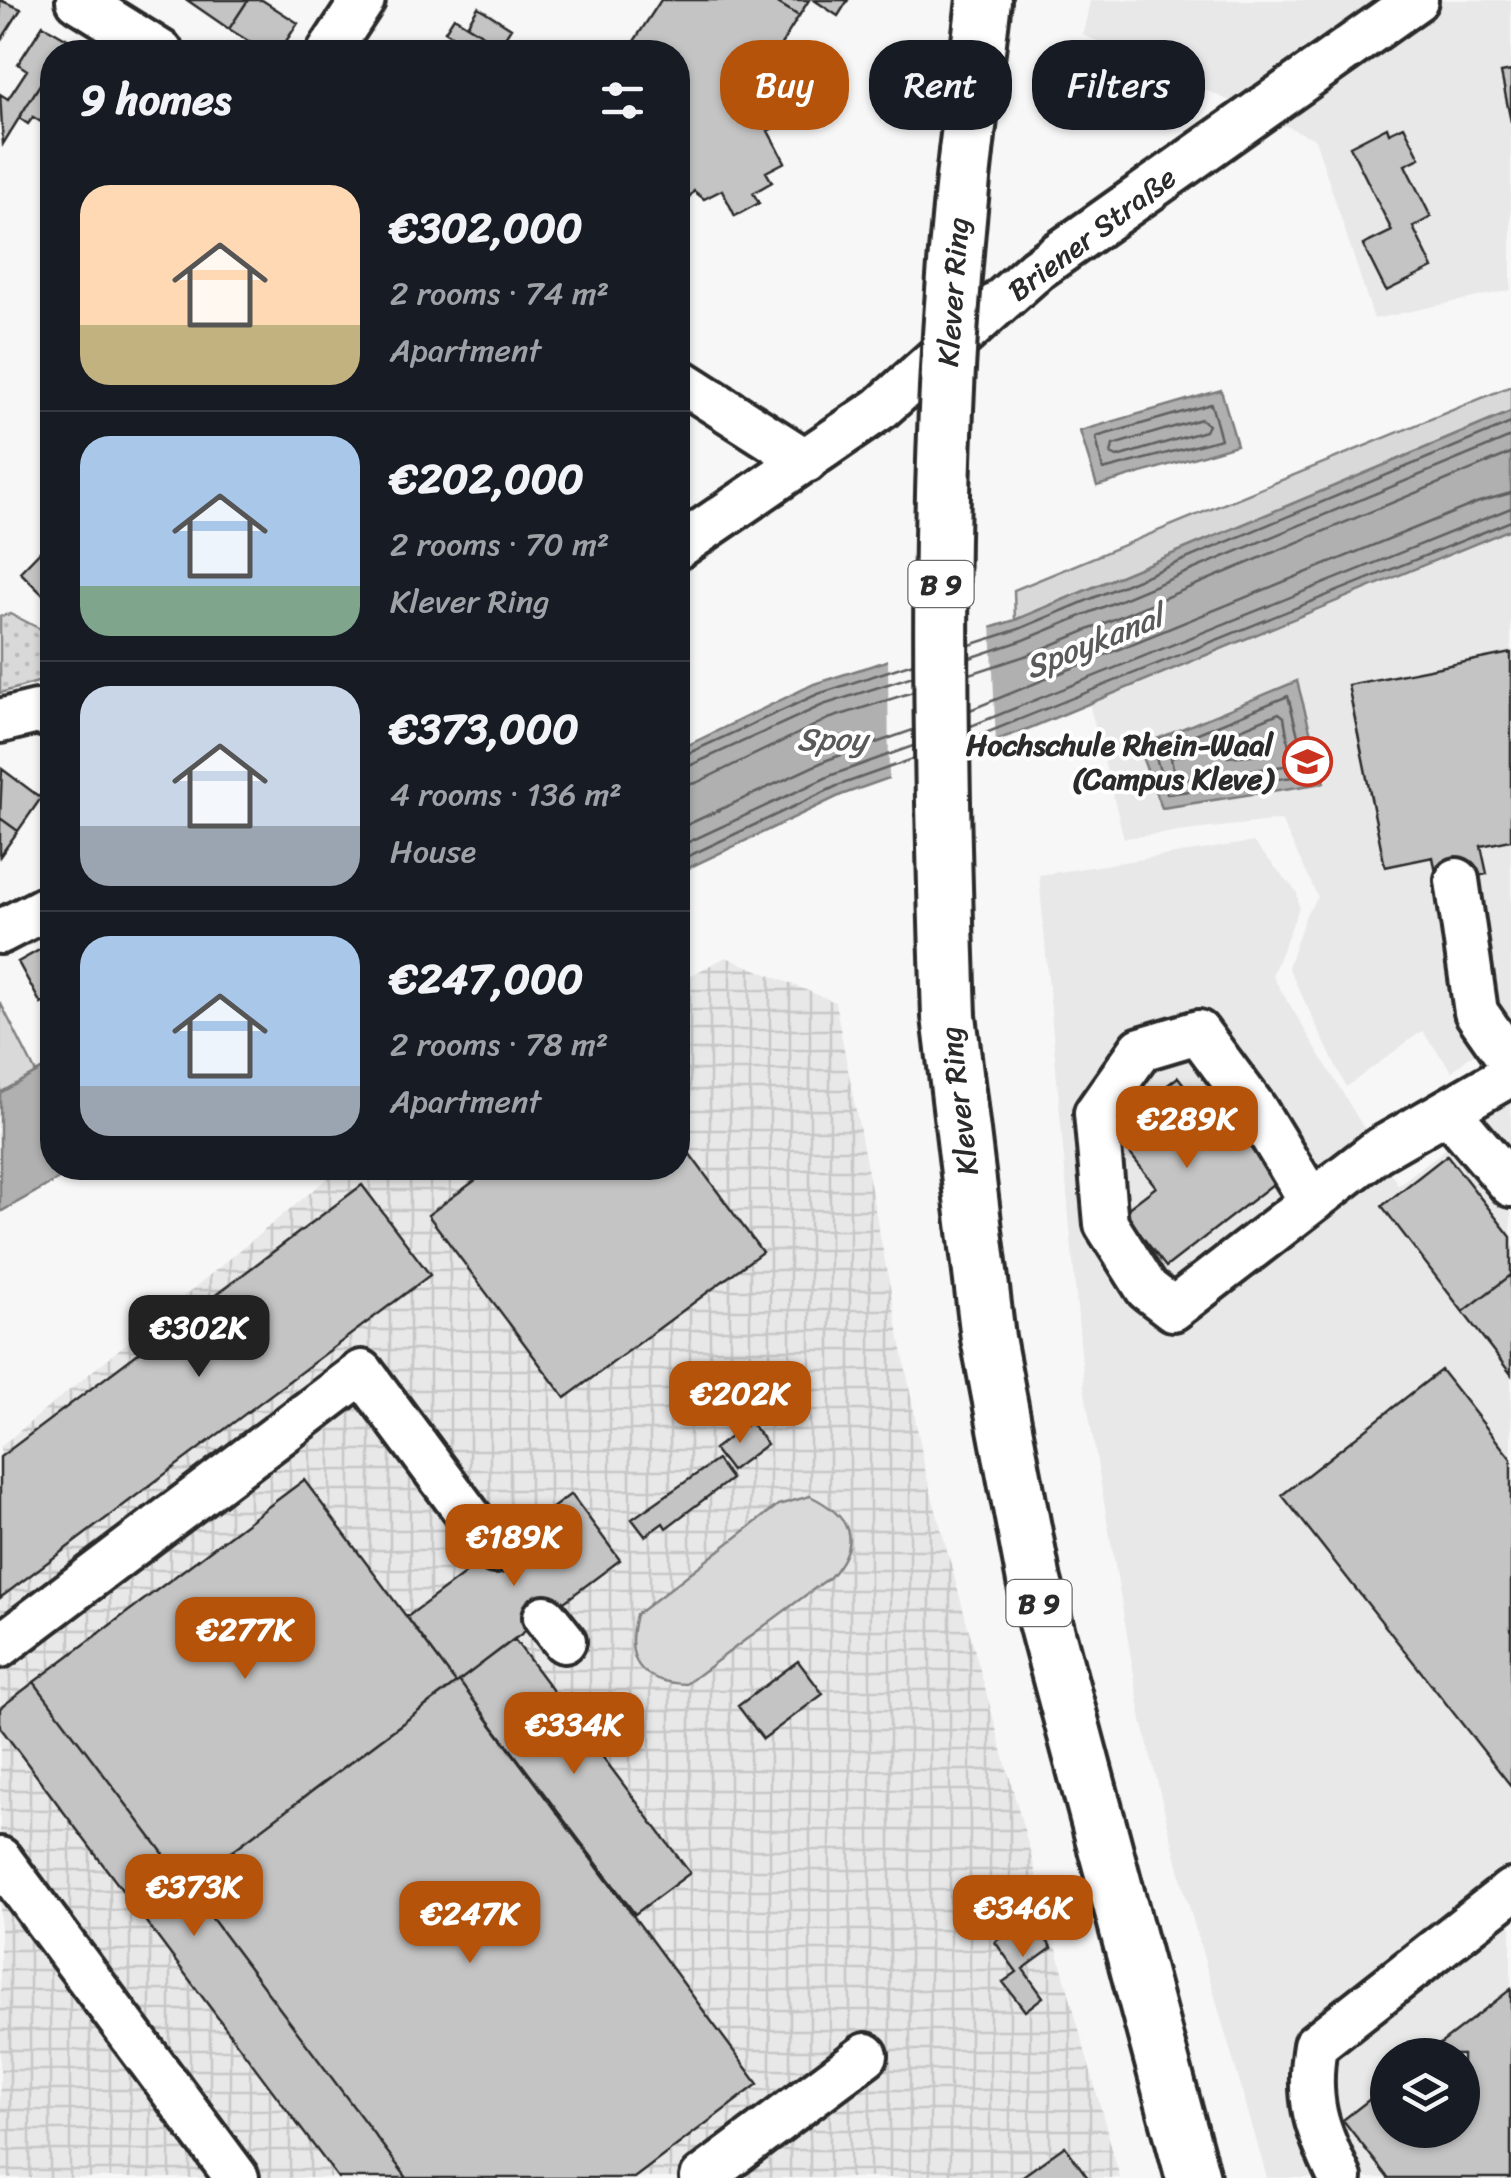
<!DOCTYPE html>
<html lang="en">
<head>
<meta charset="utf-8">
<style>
  :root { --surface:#171b24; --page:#242831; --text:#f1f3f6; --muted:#9ea1a6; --line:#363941; --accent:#b45309 }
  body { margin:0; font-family:Sriracha,sans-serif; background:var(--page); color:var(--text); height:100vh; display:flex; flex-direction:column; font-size:38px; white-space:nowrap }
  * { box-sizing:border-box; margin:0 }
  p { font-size:32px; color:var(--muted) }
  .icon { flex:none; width:55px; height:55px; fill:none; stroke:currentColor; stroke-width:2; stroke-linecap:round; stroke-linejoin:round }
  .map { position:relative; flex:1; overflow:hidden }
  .side { position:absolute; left:40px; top:40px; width:650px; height:1140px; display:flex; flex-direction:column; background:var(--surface); border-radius:40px; box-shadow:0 2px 8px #0004 }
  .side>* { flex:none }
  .guide { position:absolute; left:720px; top:40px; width:640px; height:90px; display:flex; gap:20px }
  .tools { position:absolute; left:1370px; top:2038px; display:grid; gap:20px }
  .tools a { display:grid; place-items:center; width:110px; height:110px; border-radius:50%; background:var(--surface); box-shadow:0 2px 8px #0004; font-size:50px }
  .price { position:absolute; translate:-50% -85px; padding:0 22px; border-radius:20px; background:var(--accent); color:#fff; font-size:32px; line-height:65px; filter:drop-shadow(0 2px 5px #0008) }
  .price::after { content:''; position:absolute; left:50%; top:60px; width:30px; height:22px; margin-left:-15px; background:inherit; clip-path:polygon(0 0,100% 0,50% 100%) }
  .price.active { background:#222; color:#fff }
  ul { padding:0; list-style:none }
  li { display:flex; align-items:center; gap:30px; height:250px; padding:0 40px }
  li+li { border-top:2px solid var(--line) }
  li span { display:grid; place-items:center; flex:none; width:280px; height:200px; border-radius:30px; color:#555 }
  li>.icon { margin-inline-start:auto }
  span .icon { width:120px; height:120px; fill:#fffc; stroke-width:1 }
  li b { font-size:42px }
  h2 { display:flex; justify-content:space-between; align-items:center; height:120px; padding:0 40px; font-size:42px }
  .chip { padding:0 35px; border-radius:40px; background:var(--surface); box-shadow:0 2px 8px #0004; font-size:35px; line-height:90px }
  .chip.active { background:var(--accent); color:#fff }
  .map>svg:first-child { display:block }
  .built { fill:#e8e8e8; fill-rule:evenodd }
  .industrial { fill:url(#industrial-grid) }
  .grass { fill:#d9d9d9; stroke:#828282; stroke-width:2.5 }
  .park { fill:url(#park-dots); stroke:#828282; stroke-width:2.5 }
  .water { fill:#b0b0b0; stroke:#7b7b7b; stroke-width:2.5 }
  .pier { fill:#f7f7f7 }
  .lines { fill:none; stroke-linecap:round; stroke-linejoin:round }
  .shore { stroke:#606060; stroke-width:2.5 }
  .building { fill:#c4c4c4; stroke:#2b2b2b; stroke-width:2.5 }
  .minor-casing { stroke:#2b2b2b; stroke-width:50 }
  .major-casing { stroke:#2b2b2b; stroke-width:60 }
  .minor { stroke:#fff; stroke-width:42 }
  .major { stroke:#fff; stroke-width:52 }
  .major-bridge-casing { stroke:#2b2b2b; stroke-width:60; stroke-linecap:butt }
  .major-bridge { stroke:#fff; stroke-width:52 }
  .labels { text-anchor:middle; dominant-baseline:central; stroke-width:8; stroke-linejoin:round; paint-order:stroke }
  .shield { fill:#fff; stroke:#6b6b6b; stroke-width:2.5 }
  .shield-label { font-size:28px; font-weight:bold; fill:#2b2b2b }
  .street-label { font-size:30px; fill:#2b2b2b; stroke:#fff }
  .poi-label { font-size:30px; font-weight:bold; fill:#2b2b2b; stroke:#fff; text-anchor:end }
  .water-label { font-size:32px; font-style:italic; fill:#5a5a5a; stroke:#fff }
</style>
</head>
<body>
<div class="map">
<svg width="1511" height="2178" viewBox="0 0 1511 2178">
  <defs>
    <pattern id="industrial-grid" width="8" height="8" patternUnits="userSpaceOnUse" patternTransform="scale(2.5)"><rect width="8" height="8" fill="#e8e8e8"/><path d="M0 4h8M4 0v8" fill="none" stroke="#c7c7c7"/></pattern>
    <pattern id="park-dots" width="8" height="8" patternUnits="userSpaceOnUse" patternTransform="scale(2.5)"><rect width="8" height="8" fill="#d9d9d9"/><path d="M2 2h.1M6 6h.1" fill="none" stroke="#bababa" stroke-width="1.8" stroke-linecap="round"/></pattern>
  </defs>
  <rect width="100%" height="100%" fill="#f7f7f7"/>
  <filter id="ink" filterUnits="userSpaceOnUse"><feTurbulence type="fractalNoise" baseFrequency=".01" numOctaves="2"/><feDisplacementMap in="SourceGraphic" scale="20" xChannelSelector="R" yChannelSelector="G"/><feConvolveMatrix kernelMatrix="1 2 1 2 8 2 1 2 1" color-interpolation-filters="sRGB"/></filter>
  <g filter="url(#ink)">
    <path class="built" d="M1090 0H1511V290L1374 319 1315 139 1083 35Z
      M1511 529V1025L1452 1071 1422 1031 1346 1087 1288 967 1306 914 1318 897 1281 820 1124 838 1089 703Z
      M1253 842 1297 892 1299 908 1272 975 1398 1185 1511 1099V2178H1267L1184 1889 1142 1721 1084 1387 1039 875ZM1388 2055H1462V2130H1388Z"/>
    <path class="industrial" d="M726 957 835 1002 926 1474 1120 2178H0V1447L340 1168H678V982Z"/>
    <path class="grass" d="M1511 386V412L1015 620 1014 590Z
      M0 1002 36 1073 0 1093Z
      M810 1496C851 1516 862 1541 830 1577L686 1684C639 1682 624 1660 636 1615L778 1505Z"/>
    <path class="park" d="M11 614 52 635V686L41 681 0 693V616Z"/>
    <path class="water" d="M1221 390 1237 445 1097 486 1080 431Z
      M1511 412V529L1030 728 841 795 678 873V750L814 684 1015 620Z
      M1297 681 1324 783 1162 808 1138 747Z
      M52 1064V1168H78L0 1212V1093Z"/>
    <path class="pier" d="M991 622 996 746 889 784 888 655Z"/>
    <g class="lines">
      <path class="shore" d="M1211 404 1221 439 1103 470 1096 437Z
        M1201 419 1208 425 1205 431 1117 457 1111 454 1113 445Z
        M970 645 1019 629 1511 423
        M970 658 1024 640 1511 437
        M970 674 1028 655 1511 453
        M1288 696 1308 775 1167 794 1154 751Z
        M970 710 1479 502 1511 493
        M1279 713 1284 717 1292 765 1175 780 1171 758Z
        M971 726 1511 508
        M1268 734 1273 738V753L1227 757 1229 750Z
        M971 739 1511 521
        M678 758 818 694 913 663
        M678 771 823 705 913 676
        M678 786 696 783 828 719 913 692
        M678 829 827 760 913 730
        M678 847 832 775 913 746
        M678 861 837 786 913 759"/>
    </g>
    <path class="building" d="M0 0 21 9 0 42Z
      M187 0H248L229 29Z
      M248 0H262L298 23 279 52H266L229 29Z
      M661 0H773L799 16 750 94 760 100 775 127 768 131 785 162 766 172 772 182 753 193 759 203 735 216 722 190 704 199 694 191 686 201 678 195V52H627Z
      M773 0H809L799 16Z
      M814 0H848L838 16Z
      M478 7 511 28 500 45 467 25Z
      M454 17 483 35 474 49 445 31Z
      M43 25 69 40 61 52H52V65L3 144 0 94 8 99 27 70 18 64Z
      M52 65V103L41 122 33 117 28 124 19 118Z
      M1511 71V122L1501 73Z
      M1404 126 1420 158 1405 165 1431 217 1413 227 1433 268 1386 291 1363 245 1392 231 1350 146 1387 127 1389 133Z
      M52 539V604L20 572Z
      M1511 653V840L1481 846 1487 874 1438 884 1433 857 1385 867 1348 685Z
      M2 769 41 798 18 831 0 818Z
      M0 818 18 831 0 856Z
      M52 943V998L41 1004 18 962Z
      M1178 1077 1223 1135 1233 1126 1277 1181 1166 1267 1123 1212 1156 1187 1111 1129Z
      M678 1138 762 1252 565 1398 428 1215 492 1168H678Z
      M1447 1155 1511 1237V1275L1463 1312 1382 1206Z
      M362 1185 430 1275 0 1598V1457Z
      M1511 1275V1374L1463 1312Z
      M1441 1370 1511 1459V1786L1282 1495Z
      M750 1422 767 1444 731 1471 714 1449Z
      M717 1460 731 1479 666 1528 663 1523 645 1536 632 1519Z
      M304 1480 456 1683 187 1885 34 1682Z
      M571 1494 620 1560 456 1683 407 1617Z
      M514 1639 690 1873 635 1914 459 1681Z
      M798 1661 823 1694 763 1739 738 1706Z
      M459 1681 758 2084 634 2178H407L187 1885Z
      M34 1682 187 1885 407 2178H338L0 1727V1708Z
      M1029 1916 1052 1948 1023 1969 1043 1997 1025 2011 1003 1982 1017 1972 995 1942Z
      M1511 1989V2178H1388L1343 2120 1388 2085V2130H1462V2055H1426Z
      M1065 2146 1088 2178H1020Z"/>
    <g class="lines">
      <defs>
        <path id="minor" d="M78 0 161 52
          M329 52 363 0
          M678 379 806 461
          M678 547 881 408 1037 269 1416 0
          M0 721 37 712 52 717
          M1457 880 1476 1012 1511 1062
          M0 932 52 905
          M1449 1112 1511 1185
          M1311 1201 1255 1109 1198 1032 1141 1049 1096 1113 1106 1224 1147 1289 1173 1309 1377 1151 1511 1074
          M545 1617 564 1641
          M0 1646 362 1372 495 1551
          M0 1859 237 2178
          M702 2178 866 2055
          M1340 2178C1316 2128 1306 2100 1315 2045L1511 1891"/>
        <path id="major" d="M966 152 984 0
          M949 1016 988 1338 1034 1581 1193 2178"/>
      </defs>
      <use href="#minor" class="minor-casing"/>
      <use href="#major" class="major-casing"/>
      <use href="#minor" class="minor"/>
      <use href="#major" class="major"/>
      <defs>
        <path id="major-bridge" d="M949 1016C939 727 933 439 966 152"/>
      </defs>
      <use href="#major-bridge" class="major-bridge-casing"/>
      <use href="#major-bridge" class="major-bridge"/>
    </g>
  </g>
  <defs>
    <symbol id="university-ring" viewBox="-11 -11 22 22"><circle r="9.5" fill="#fff" stroke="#c8321e" stroke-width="1.5"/><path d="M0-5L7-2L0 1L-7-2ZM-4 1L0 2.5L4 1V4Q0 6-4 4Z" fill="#c8321e"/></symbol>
  </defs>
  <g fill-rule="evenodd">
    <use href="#university-ring" x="1280" y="734" width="55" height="55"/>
  </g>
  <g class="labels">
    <g class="shield">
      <rect x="908.5" y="561" width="65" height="46" rx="8"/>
      <rect x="1006.5" y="1580" width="65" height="46" rx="8"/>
    </g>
    <g class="shield-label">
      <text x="941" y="584">B 9</text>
      <text x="1039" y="1603">B 9</text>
    </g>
    <g class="street-label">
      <text transform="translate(1092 234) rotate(-37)">Briener Straße</text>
      <text transform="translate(953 292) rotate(-86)">Klever Ring</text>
      <text transform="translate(959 1101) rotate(-97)">Klever Ring</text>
    </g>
    <g class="poi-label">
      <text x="1273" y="745">Hochschule Rhein-Waal<tspan x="1273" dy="34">(Campus Kleve)</tspan></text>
    </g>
    <g class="water-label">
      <text transform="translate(1094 642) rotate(-22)">Spoykanal</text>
      <text x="832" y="739">Spoy</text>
    </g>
  </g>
</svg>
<div class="tools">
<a><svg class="icon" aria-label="layers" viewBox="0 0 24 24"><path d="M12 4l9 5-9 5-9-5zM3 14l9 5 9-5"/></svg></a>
</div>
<b class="price" style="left:1187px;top:1171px">€289K</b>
<b class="price active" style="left:199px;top:1380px">€302K</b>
<b class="price" style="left:740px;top:1446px">€202K</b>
<b class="price" style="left:514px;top:1589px">€189K</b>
<b class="price" style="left:245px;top:1682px">€277K</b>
<b class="price" style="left:574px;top:1777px">€334K</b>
<b class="price" style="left:194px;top:1939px">€373K</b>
<b class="price" style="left:1023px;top:1960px">€346K</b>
<b class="price" style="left:470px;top:1966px">€247K</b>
<div class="guide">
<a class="chip active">Buy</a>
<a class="chip">Rent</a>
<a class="chip">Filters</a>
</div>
<section class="side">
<h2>9 homes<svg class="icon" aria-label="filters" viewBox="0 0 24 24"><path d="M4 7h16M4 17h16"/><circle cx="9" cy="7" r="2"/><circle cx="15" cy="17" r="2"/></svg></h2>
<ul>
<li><span style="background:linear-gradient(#ffd9b3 70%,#c2b280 0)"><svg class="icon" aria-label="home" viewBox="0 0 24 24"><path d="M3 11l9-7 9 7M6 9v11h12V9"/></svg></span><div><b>€302,000</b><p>2 rooms · 74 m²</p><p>Apartment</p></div></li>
<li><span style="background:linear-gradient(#a9c7e8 75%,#7fa58c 0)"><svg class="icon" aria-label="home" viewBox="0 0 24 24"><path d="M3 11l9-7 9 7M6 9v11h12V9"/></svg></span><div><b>€202,000</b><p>2 rooms · 70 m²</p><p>Klever Ring</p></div></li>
<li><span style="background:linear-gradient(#c9d6e8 70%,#9aa5b1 0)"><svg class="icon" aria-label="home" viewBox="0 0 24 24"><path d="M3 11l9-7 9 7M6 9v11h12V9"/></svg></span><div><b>€373,000</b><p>4 rooms · 136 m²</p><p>House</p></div></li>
<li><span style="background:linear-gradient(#a9c7e8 75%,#9aa5b1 0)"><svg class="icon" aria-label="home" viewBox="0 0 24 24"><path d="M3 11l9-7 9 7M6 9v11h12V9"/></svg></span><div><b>€247,000</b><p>2 rooms · 78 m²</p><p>Apartment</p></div></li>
</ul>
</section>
</div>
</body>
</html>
